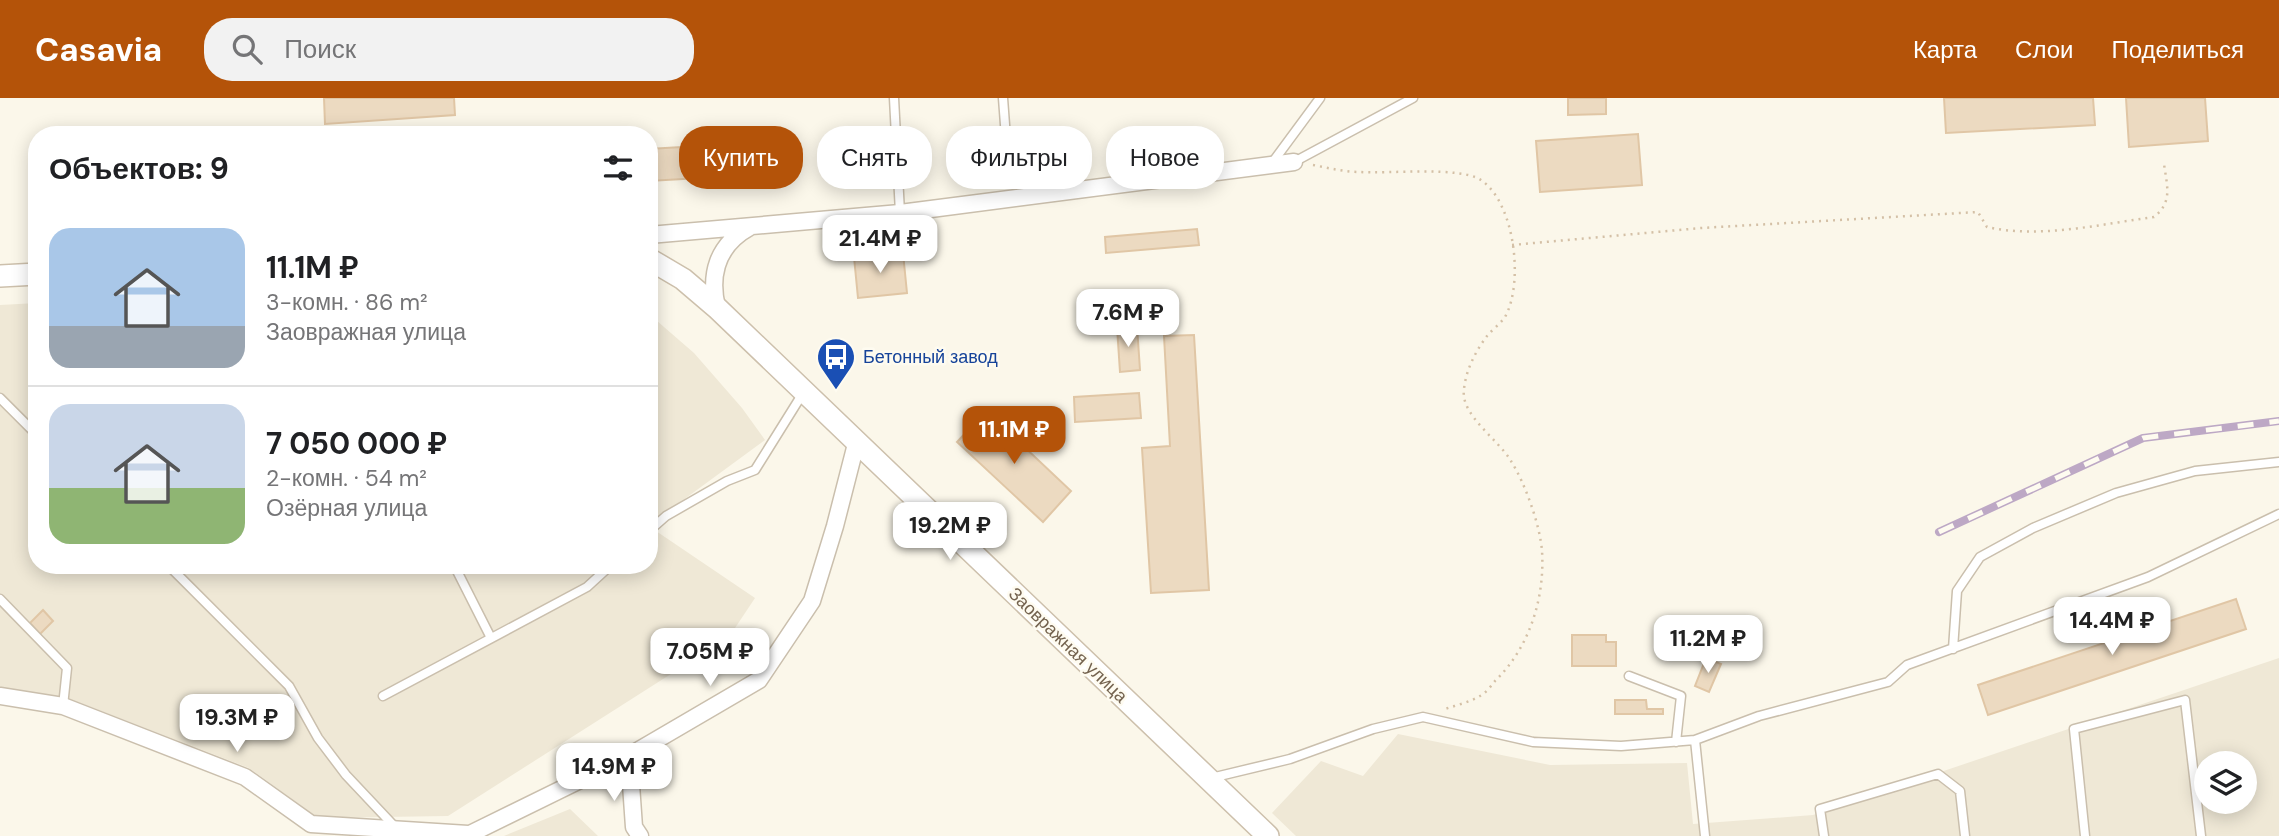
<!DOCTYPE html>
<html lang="ru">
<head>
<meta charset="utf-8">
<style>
  :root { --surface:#fff; --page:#f2f2f2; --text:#202124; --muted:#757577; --line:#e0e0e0; --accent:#b45309 }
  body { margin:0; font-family:"DM Sans",sans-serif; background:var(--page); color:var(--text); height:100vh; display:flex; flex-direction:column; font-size:26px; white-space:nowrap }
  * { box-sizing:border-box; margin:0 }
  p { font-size:23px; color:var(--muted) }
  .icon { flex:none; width:38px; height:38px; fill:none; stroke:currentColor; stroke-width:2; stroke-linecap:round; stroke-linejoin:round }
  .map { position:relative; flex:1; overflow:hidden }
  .sheet { position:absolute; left:28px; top:28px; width:630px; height:448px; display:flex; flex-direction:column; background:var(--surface); border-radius:28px; box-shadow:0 4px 18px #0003 }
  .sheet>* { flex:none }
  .top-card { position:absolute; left:679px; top:28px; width:665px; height:63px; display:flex; gap:14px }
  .tools { position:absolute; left:2194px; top:653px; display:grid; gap:14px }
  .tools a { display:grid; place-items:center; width:63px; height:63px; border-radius:50%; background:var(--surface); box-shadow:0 4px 18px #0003; font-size:35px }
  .price { position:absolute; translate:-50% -60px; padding:0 16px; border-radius:14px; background:#fff; color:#222; font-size:23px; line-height:46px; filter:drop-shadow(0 2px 4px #0008) }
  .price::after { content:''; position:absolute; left:50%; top:42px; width:21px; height:16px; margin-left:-10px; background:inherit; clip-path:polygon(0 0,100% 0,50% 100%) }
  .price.selected { background:var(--accent); color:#fff }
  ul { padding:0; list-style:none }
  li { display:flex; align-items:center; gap:21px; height:175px; padding:0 21px }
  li+li { border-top:2px solid var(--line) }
  li span { display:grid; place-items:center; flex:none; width:196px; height:140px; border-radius:21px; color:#555 }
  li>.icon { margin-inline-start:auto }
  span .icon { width:84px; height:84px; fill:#fffc; stroke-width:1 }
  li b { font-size:30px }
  h2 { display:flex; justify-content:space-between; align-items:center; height:84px; padding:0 21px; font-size:30px }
  .tag { padding:0 24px; border-radius:28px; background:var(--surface); box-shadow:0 4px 18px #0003; font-size:24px; line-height:63px }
  .tag.selected { background:var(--accent); color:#fff }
  header { display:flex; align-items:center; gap:42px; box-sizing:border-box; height:98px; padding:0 35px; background:var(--accent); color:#fff }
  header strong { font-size:33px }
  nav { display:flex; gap:38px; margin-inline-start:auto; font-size:24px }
  .search { width:490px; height:63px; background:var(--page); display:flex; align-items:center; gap:18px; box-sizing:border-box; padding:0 24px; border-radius:28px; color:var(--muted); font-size:26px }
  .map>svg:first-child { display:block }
  .residential { fill:#efe8d6; fill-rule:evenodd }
  .building { fill:#ecdac1; stroke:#e0c6a5; stroke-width:2 }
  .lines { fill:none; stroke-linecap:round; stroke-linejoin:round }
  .lane-casing { stroke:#cabfad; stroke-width:11 }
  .street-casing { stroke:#cabfad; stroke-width:19 }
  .secondary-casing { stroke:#cdc0ac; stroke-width:24 }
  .path { stroke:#d4c0a6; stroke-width:2.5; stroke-dasharray:2 5; stroke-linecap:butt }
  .lane { stroke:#fff; stroke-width:8 }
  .street { stroke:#fff; stroke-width:16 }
  .secondary { stroke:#fff; stroke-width:21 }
  .rail-casing { stroke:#bda8c5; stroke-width:8 }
  .rail { stroke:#fefbf0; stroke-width:5; stroke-dasharray:16; stroke-linecap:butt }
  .labels { text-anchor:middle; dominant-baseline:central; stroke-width:5; stroke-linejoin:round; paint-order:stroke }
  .transit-label { font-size:18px; fill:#164399; stroke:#fefbf0; text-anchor:start }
  .street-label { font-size:18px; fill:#74634f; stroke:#fefbf0 }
</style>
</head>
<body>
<header>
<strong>Casavia</strong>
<div class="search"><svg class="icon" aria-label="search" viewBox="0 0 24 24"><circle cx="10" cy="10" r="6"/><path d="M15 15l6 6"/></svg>Поиск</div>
<nav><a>Карта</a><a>Слои</a><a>Поделиться</a></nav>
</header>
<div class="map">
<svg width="2279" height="738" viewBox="0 0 2279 738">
  <rect width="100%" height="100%" fill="#fbf7ea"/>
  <path class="residential" d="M37 205V467H649V216L694 255 742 310 765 342 675 408 656 433 755 500 729 539 448 718 318 720 249 670 78 604 0 591V207Z
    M2279 560V738H1296L1272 715 1321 663 1363 678 1398 636 1550 667 1687 665 1693 726 1813 717ZM2207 665H2245V704H2207Z
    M570 711 598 738H504Z"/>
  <path class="building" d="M324 0H454L455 17 325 26Z
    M1568 0H1606V16L1568 17Z
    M1944 0H2093L2095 27 1946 35Z
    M2126 0H2205L2208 43 2129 49Z
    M1638 36 1642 87 1540 94 1536 43Z
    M698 48 700 80 649 83V51Z
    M1197 131 1199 147 1106 155 1105 139Z
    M903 155 907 195 858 200 854 159Z
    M1137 228 1140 272 1120 274 1117 229Z
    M1194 237 1209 492 1151 495 1142 350 1170 348 1164 238Z
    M1139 295 1141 320 1075 324 1074 299Z
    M986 313 1071 393 1043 424 957 344Z
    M2236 501 2246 531 1988 617 1978 587Z
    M43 512 53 523 40 536 30 525Z
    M1572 537H1606V544H1616V568H1572Z
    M1706 560 1721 566 1709 594 1695 588Z
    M1615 602H1646L1647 611H1663V616H1615Z"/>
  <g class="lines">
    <defs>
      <path id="lane" d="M894 0 900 115
        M1003 0 1006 40 1030 38 1035 98
        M1294 64 1413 0
        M1272 65 1320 0
        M0 300 37 337
        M649 433 666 418 727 383 755 372 803 295
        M168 467 289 588 318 640 346 677 395 729
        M454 467 491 540
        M0 501 67 570 63 608
        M1953 551 1957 493 1980 459 2033 430 2116 395 2195 373 2279 364
        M1629 578 1681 598 1676 644
        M383 598 587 489 611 467
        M1695 642 1705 738
        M1211 680 1290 661 1373 631 1423 619 1533 644 1621 648 1695 642 1759 618 1888 584 1907 567 2148 479 2279 416
        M1824 738 1820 711 1938 676 1960 693 1965 738
        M2085 738 2074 631 2185 602 2201 738"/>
      <path id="street" d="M649 137 900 115 1294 64
        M717 210C709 176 717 147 750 129
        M0 598 63 608 245 679 311 726 468 736
        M629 658 634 729 640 738
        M466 738 629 658 759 582 812 503 835 428 856 346"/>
      <path id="secondary" d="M649 161 683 181 717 210 1268 738
        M0 178 37 176"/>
    </defs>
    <use href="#lane" class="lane-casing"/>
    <use href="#street" class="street-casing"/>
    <use href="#secondary" class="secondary-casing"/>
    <path class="path" d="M1313 67C1329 70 1344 74 1360 74 1387 76 1460 68 1481 82 1515 105 1524 185 1505 219 1500 226 1492 232 1487 238 1475 254 1466 272 1464 291 1460 317 1498 341 1511 363 1525 385 1540 427 1542 453 1545 501 1529 550 1495 583 1491 588 1486 595 1480 598 1470 604 1457 607 1445 611
      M1512 147 1701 130 1978 114 1987 129C2040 141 2101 126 2154 119 2173 104 2167 88 2164 66"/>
    <use href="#lane" class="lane"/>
    <use href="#street" class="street"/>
    <use href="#secondary" class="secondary"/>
    <defs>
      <path id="rail" d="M1939 434 2143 340 2279 323"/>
    </defs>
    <use href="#rail" class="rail-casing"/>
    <use href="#rail" class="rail"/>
  </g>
  <defs>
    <symbol id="bus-pin" viewBox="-11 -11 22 30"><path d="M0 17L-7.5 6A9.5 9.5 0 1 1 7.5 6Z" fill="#1a4fb4" stroke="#fefbf0"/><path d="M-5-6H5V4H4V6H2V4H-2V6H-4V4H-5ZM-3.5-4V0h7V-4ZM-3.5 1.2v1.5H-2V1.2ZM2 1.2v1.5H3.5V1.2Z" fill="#fff"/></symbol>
  </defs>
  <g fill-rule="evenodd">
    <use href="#bus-pin" x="814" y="237" width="44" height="60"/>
  </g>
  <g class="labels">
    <g class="transit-label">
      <text x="863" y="259">Бетонный завод</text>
    </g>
    <g class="street-label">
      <text transform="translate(1068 547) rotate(44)">Заовражная улица</text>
    </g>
  </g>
</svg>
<div class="tools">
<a><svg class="icon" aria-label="layers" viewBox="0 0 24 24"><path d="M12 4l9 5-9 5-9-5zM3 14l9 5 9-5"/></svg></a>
</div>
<b class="price" style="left:880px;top:177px">21.4M ₽</b>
<b class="price" style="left:1128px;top:251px">7.6M ₽</b>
<b class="price selected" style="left:1014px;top:368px">11.1M ₽</b>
<b class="price" style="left:950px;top:464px">19.2M ₽</b>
<b class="price" style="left:2112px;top:559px">14.4M ₽</b>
<b class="price" style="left:1708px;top:577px">11.2M ₽</b>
<b class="price" style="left:710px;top:590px">7.05M ₽</b>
<b class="price" style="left:237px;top:656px">19.3M ₽</b>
<b class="price" style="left:614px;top:705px">14.9M ₽</b>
<div class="top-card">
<a class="tag selected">Купить</a>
<a class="tag">Снять</a>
<a class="tag">Фильтры</a>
<a class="tag">Новое</a>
</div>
<section class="sheet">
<h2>Объектов: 9<svg class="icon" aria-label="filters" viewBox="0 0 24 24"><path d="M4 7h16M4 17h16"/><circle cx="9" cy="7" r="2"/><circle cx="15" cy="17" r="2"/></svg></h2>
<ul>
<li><span style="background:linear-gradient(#a9c7e8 70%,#9aa5b1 0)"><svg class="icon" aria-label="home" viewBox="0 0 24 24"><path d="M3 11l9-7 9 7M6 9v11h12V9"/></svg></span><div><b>11.1M ₽</b><p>3-комн. · 86 m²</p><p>Заовражная улица</p></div></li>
<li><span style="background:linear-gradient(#c9d6e8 60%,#8fb573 0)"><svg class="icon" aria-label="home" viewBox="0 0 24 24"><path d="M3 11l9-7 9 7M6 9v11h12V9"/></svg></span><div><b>7 050 000 ₽</b><p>2-комн. · 54 m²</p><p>Озёрная улица</p></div></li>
</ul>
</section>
</div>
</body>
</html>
